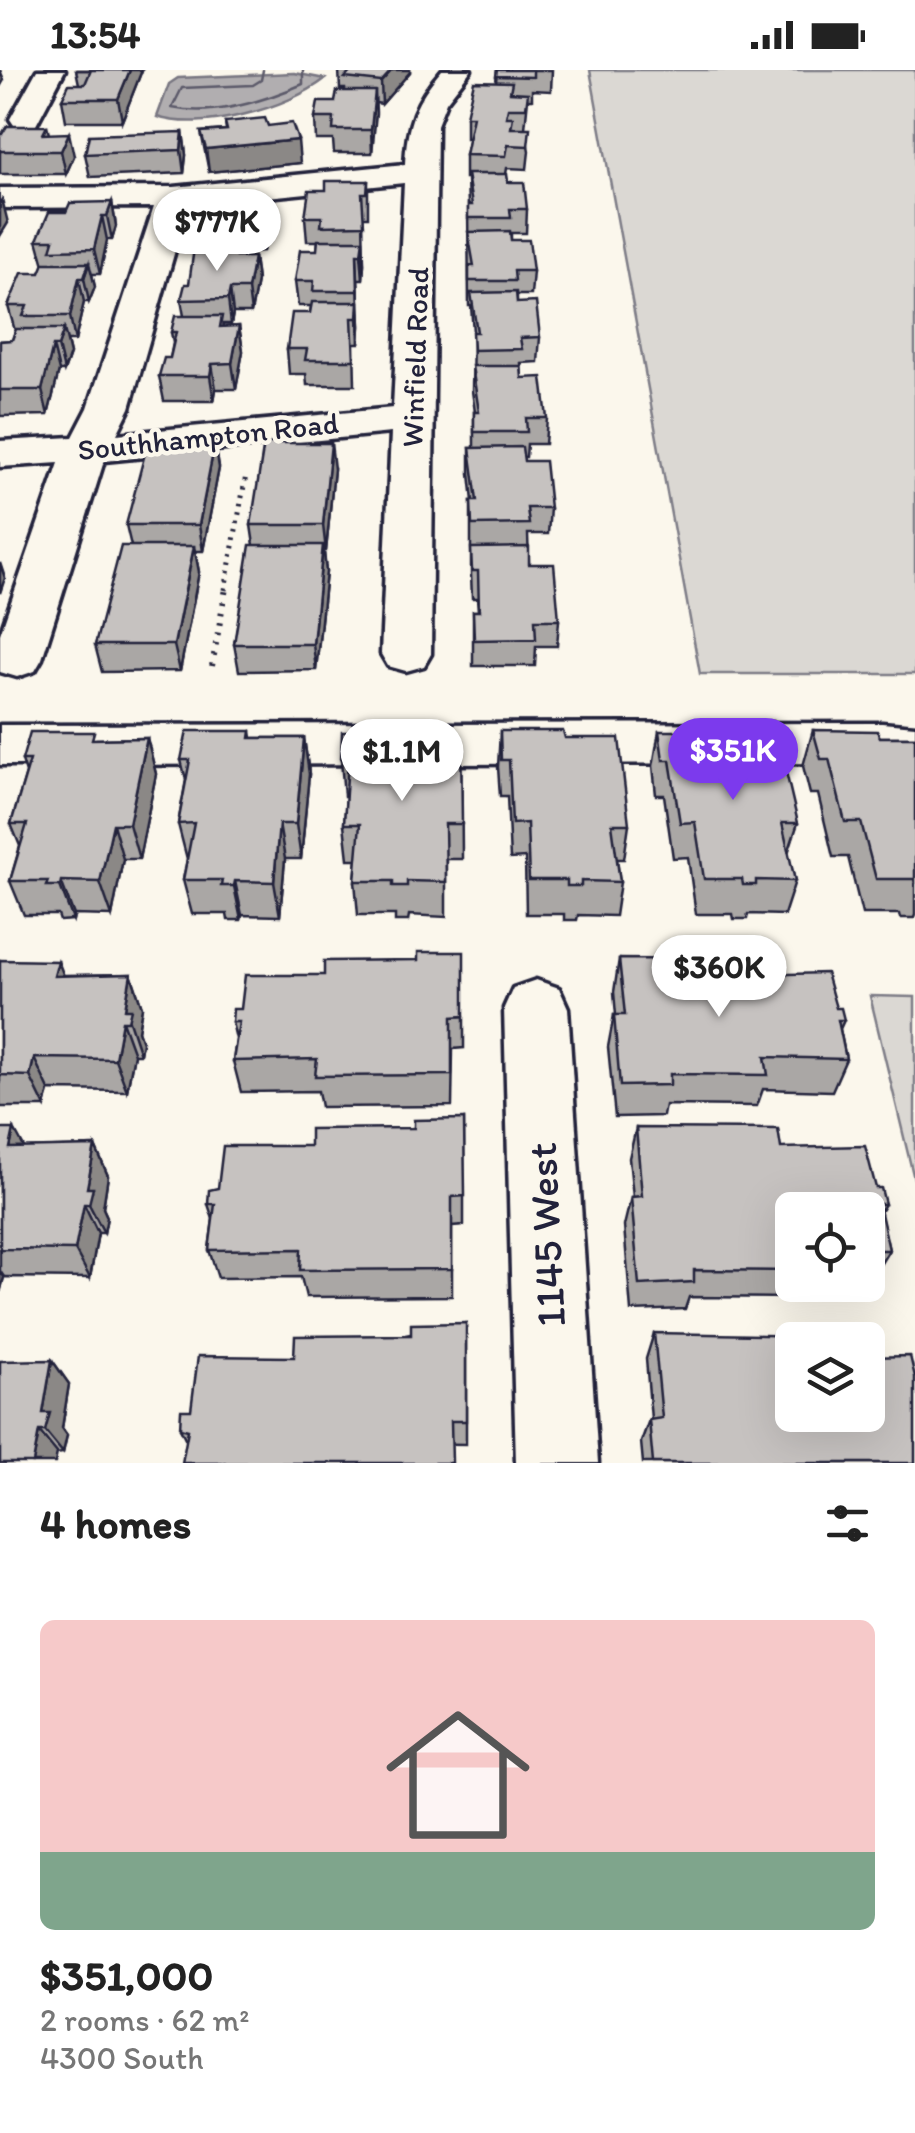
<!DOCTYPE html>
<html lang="en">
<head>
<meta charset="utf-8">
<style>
  :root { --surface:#fff; --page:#f6f6f6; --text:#222; --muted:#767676; --line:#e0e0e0; --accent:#7c3aed }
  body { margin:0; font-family:Itim,sans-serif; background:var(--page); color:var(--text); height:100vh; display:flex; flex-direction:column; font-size:38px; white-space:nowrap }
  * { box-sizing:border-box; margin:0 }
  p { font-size:32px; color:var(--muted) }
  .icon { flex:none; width:55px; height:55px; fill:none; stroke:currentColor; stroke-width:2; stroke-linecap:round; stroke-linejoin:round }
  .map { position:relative; height:1393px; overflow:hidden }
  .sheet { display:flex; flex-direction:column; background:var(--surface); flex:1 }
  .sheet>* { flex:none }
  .tools { position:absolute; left:775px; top:1122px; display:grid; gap:20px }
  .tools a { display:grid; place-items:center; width:110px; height:110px; border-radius:15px; background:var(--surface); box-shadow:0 10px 40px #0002; font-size:50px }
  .price { position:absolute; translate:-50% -85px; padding:0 22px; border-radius:35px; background:#fff; color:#222; font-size:32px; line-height:65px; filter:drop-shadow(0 2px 5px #0008) }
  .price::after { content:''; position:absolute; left:50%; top:60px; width:30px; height:22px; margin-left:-15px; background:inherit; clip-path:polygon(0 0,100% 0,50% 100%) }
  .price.active { background:var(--accent); color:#fff }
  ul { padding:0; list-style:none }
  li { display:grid; align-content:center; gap:20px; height:530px; padding:0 40px }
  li+li { border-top:2px solid var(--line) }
  li span { display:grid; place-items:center; height:310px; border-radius:15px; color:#555 }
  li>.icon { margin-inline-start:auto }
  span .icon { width:180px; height:180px; fill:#fffc; stroke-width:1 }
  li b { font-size:42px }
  h2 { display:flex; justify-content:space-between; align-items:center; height:120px; padding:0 40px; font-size:42px }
  .status { display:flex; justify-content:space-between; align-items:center; height:70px; padding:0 50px; background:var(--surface); direction:ltr }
  .status svg { height:28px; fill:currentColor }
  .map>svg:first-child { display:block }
  .green { fill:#dbd8d3; stroke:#7e7d87; stroke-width:2.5 }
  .water { fill:#b1aeb0; stroke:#787681; stroke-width:2.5 }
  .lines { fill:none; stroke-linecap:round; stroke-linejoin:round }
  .shore { stroke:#5b5a6a; stroke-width:2.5 }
  .minor-casing { stroke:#22223b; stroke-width:7 }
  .path-far1 { stroke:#22223b; stroke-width:5; stroke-dasharray:2.5 6; stroke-linecap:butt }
  .path { stroke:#22223b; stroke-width:6; stroke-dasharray:2.5 8; stroke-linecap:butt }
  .minor { fill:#fbf7ec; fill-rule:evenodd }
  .wall { fill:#aaa7a5; stroke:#22223b; stroke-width:2.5 }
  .shaded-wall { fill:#8b8886; stroke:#22223b; stroke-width:2.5 }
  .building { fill:#c6c2c0; stroke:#22223b; stroke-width:2.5 }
  .labels { text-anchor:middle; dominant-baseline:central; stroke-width:9; stroke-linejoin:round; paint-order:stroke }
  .far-street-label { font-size:30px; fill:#22223b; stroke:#fbf7ec }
  .near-street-label { font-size:42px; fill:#22223b; stroke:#fbf7ec }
</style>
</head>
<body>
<div class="status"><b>13:54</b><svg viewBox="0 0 49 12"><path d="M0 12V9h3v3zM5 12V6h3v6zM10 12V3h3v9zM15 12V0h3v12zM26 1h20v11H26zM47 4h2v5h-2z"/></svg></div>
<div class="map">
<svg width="915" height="1393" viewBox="0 0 915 1393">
  <rect width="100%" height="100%" fill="#fbf7ec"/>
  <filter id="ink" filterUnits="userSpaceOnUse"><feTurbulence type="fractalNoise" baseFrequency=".01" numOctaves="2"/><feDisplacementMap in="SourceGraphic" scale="20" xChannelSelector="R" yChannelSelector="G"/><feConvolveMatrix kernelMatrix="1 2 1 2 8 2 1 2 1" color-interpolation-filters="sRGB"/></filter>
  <g filter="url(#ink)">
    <path class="green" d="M590 0H915V604H700Z
      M870 926 915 927V1113Z"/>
    <path class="water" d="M294 3 325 9C288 38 202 62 157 47L169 14 178 8Z"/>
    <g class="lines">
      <path class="shore" d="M263 0 261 10 253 15 182 18 172 38C215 47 264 31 303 14V0"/>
      <defs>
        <path id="minor" d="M37 0H65L36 55H14L10 49Z
          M442 0H471L446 32 437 55 431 584 424 596 406 601 388 596 381 584 391 363 104 391 42 589 35 601 17 607 0 602V564L59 393 0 397V371L73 367 88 338 154 137 0 138V118L174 117 405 94C407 53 415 31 442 0ZM404 113 393 338 117 364 130 338 188 135Z
          M882 653 915 656V696L882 693 0 695V655Z
          M536 910 559 918 568 938 598 1393H516L504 938 513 918Z"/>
      </defs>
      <use href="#minor" class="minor-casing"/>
      <path class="path-far1" d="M225 520 246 405"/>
      <path class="path" d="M212 596 226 518"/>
      <use href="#minor" class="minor"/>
    </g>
    <path class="wall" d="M76 0H142L122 51H66L62 29 79 14Z
      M339 0H410V2L382 34 375 33 372 83H334L333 70H316L315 48 335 32 345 21V19H340Z
      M497 0H552L551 21 532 20V29H528L525 58 529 81 527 99 507 98 506 104 508 112 527 139 526 163H511V170L533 201 531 225H517V233L540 267 538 292 521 293 522 308 547 348 545 374H527L526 387H523L524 391 550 438 548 464H528L529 494 559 550 557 576H536L535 596H473V541H478L477 528H472L471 504V431H473L470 404V378H474V342H475L472 321 473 262 471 236H469L468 135 467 108H465V85L469 68H466V46L496 12Z
      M225 52 268 56 300 93 209 102 201 62 226 60Z
      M47 56 49 64 74 86 66 104H0V64Z
      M183 62 186 85 184 103 90 107 85 84Z
      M368 111V147H363L364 194 363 209H358L360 256 359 273H354L355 315H307L306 304H289L287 279 310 243 311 236H298L295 211 317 180 318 171H307L305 147 326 120Z
      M250 122 251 130 268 153 263 181 246 182 245 187H254L257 211 251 243H233L231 254H223V257L239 256 243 281 236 319H216L214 331H164L159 306 170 288 173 273 171 262 184 246 181 230 189 214 199 178 197 167 206 153Z
      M112 132 116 156 112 170H107L100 204H92L95 217 89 232H84L75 271H67L70 284 64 301H59L48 345 0 346V271L12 270 15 261 8 236 40 203 44 195 37 170 66 142Z
      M215 372 219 398 203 481H195L199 502 180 601 102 602 95 575 131 476 126 455Z
      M334 399 326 481H324L326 502 316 600 239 601 234 574 254 475 251 455Z
      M813 660 880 667H915V845L914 848H900L899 844H862L848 787H833L818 724H810L803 696Z
      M251 661 252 668H304L309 704 301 789H285L280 846 242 845 241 850H228L227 844H192L183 810 187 789 178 754 186 710 181 690Z
      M500 661 565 668 629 754 624 789H617L620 812 615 846 578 845 577 850H564V844H526L525 788 510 789 507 726H500L498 697Z
      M659 661 724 668 798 753 788 783 795 811 784 845 748 844 747 849H734L733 844H696L688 787 673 788 664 725H656L653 696Z
      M147 668 156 704 139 789H123L112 846 74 845 73 850 60 851 58 845H24L10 811 20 776 11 754 26 703 22 690 96 669Z
      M461 668 462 789H446V847L409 845 408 851H395V845H358L355 811 357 789H348L344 754 346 726H344L341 690 407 669Z
      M619 889 750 905 836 938 844 950 840 959 846 989 832 1021 763 1019 757 1036 665 1035 663 1046 615 1047 608 977 614 945H616L614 922Z
      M0 890 64 905 131 904 142 937 138 961 142 972 140 984H134L127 1021 49 1020 45 1037H0Z
      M464 946V978L453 979 452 1036 321 1037 318 1021 241 1022 233 991 236 969 232 952Z
      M464 1049V1155L452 1156V1226L306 1227 301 1207 218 1208 209 1180 213 1149 208 1134 218 1118 310 1076Z
      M636 1058 781 1078 876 1118 885 1134 880 1142 889 1180 872 1208H868V1140H792V1215H795L789 1228 689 1227 685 1239 631 1241 624 1156 631 1127H633L629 1088Z
      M0 1059 25 1078 95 1076 108 1106 103 1138 107 1147 104 1163H98L90 1208 4 1207 0 1223Z
      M466 1253V1374L186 1370 180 1358 191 1340 294 1287Z
      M654 1263 792 1345 915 1393H643L641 1372 649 1350 651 1349 646 1289Z
      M52 1290 69 1314 62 1358 67 1365 63 1383 0 1393Z"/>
    <path class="shaded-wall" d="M0 0 4 10 0 17Z
      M130 0H142L122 51 118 29Z
      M392 0H410V2L382 34 381 12Z
      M375 21 376 43 372 83 371 60Z
      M183 62 186 85 184 103 181 80Z
      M69 63 74 86 66 104 61 81Z
      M298 70 300 93 209 102 206 79Z
      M2 129 8 153 0 166V133Z
      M265 129 268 153 263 181 260 158Z
      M112 132 116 156 112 170 107 146Z
      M102 146 107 170 100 204 94 179Z
      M243 158 246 182 244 191 241 167Z
      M363 170 364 194 363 209 361 184Z
      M357 184 360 256 359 273 358 248 359 233Z
      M254 187 257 211 251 243 248 219Z
      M89 193 95 217 89 232 84 208Z
      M79 208 84 232 75 271 70 246Z
      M230 219 233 243 231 254 228 229Z
      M239 256 243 281 236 319 232 293Z
      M64 259 70 284 64 301 58 276Z
      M53 276 59 301 48 345 42 320Z
      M212 294 216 319 214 331 210 306Z
      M215 372 219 398 203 481 199 455Z
      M331 373 334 399 326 481 323 455Z
      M323 475 326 502 316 600 313 574Z
      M194 476 199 502 180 601 174 575Z
      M0 493 5 508 0 523Z
      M147 668 156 704 139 789 129 754Z
      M304 668 309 704 301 789 296 754Z
      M113 754 123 789 112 846 100 812Z
      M279 754 285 789 280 846 274 812Z
      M61 811 74 845 73 850 60 816Z
      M235 811 242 845 241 850 234 816Z
      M58 891 71 924 54 906Z
      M131 904 142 937 138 961 142 972 140 984 125 939Z
      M122 951 134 984 127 1021 115 989Z
      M34 988 49 1020 45 1037 30 1006Z
      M14 1059 31 1090 10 1078Z
      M95 1076 108 1106 103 1138 107 1147 104 1163 89 1134 87 1118Z
      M84 1134 98 1163 90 1208 75 1180Z
      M0 1201 4 1207 0 1223Z
      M52 1290 69 1314 62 1358 67 1365 63 1383 45 1361 43 1343Z
      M39 1361 57 1383 55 1393H33Z"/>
    <path class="building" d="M76 0H130L118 29H62L69 14H85L91 0Z
      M352 0H392L381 12 345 8Z
      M497 0H533V7L496 6Z
      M474 11 512 12 510 22 528 23 526 38H508L506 47H513L511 58H530L528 76 508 75 506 86 465 85 473 46H466Z
      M337 21H375L371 60H333L334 48H315L318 32H335Z
      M265 48 268 56 292 53 298 70 206 79 201 62 227 60 225 52Z
      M7 56H47L43 64 69 63 61 81H0V64H2Z
      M183 62 181 80 85 84 89 65Z
      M467 104H507L508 112H524L527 139H510L511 148H468V135H472Z
      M326 111H368L367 123H362L364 155 321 156 322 147H305L309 120H326Z
      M209 122H250L249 130 265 129 260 158H243L241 167H197L201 153H206Z
      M112 132 107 146H102L94 179 51 180 54 170H37L49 142H66L70 133Z
      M510 161 511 170H529L533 201H514L515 211H469V196H474L468 162Z
      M318 170H363L361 184H357L358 221H313L314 211H295L300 180H317Z
      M194 178H238L236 187H254L248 219H230L228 229 181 230 185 214H189Z
      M44 193H89L84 208H79L70 246H23L27 236H8L22 203H40Z
      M516 222 517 233 536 232 540 267 520 268 522 279 473 280 472 262H477L471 223Z
      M312 232H359L358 248H352L354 290H305L307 279H287L292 243H310Z
      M175 246H222L220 257 239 256 232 293 212 294 210 306H159L164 288H170L176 262H171Z
      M16 259H64L58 276H53L42 320H0V271L12 270Z
      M472 296H521L522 308 542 307 547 348H526L527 362H474V342H479Z
      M148 372H215L199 455H126Z
      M264 373H331L323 455H251Z
      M522 377 524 391H545L550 438H527L529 454 472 455 471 431H477L470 378Z
      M250 475H323L313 574H234Z
      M121 476H194L174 575H95Z
      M529 477V494H554L559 550H535L536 569 474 570 473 541H479L478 501H472L471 478Z
      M813 660 877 661 880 667H915V814L914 809H876L861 752H845L829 689H821Z
      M187 661H251L250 668H304L296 754H279L274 812 235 811 234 816H221L222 810H183L194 753 178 754 190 690H181Z
      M500 661H563L565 668H619L629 754H612L620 812 581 811V816H567V810H529L527 753 512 754 509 690H501Z
      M659 661H722L724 668H778L798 753H782L795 811 756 810V815H743L742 809H704L695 752 680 753 670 690H663Z
      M30 662H94L92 669 147 668 129 754H113L100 812 61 811 60 816H46L48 811H10L27 754H11L30 690H22Z
      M342 662H406L407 669 461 668 462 754H445L446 812 407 811V816H393V811H355L360 754H344L348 690H341Z
      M418 882H464V946L452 947V1005L315 1006 317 989 233 991 239 952H232L233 939H241L245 905H324V891L418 890Z
      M619 889 748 890 750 905 826 903 836 938H841L844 950H838L846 989 765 987 768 1005 670 1004V1015L620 1016 614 945H625Z
      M0 890 58 891 54 906 131 904 125 939H131L128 951H122L115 989 34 988 30 1006 0 1005Z
      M464 1049 465 1126 452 1127V1199L300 1200 301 1179 209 1180 215 1134H208L209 1120 218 1118 223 1076H310V1059L414 1058V1050Z
      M636 1058 778 1059 781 1078 865 1076 876 1118H881L885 1134H879L889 1180H868V1140H792V1201L694 1200V1212L639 1215 631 1127 642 1126Z
      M0 1059H14L10 1078 95 1076 87 1118H93L89 1134H84L75 1180 0 1179Z
      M466 1253V1351H451L452 1393H182L188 1360 180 1358 181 1340H191L198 1286 294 1287 295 1266 411 1265V1254Z
      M654 1263 812 1266 813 1270H792V1345H868V1287L910 1286 915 1307V1393H653L649 1350 662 1348Z
      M52 1290 43 1343H50L45 1361H39L33 1393H0V1291Z"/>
  </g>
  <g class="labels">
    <g class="far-street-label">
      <text transform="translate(415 287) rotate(-88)">Winfield Road</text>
      <text transform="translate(208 366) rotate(-6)">Southhampton Road</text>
    </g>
    <g class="near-street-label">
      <text transform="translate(546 1165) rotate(-93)">1145 West</text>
    </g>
  </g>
</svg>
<div class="tools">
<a><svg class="icon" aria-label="locate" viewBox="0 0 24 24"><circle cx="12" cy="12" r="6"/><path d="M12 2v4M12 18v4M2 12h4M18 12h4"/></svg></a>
<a><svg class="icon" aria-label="layers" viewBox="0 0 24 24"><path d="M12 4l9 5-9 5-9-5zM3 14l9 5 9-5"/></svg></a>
</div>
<b class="price" style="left:217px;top:204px">$777K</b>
<b class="price active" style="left:733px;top:733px">$351K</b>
<b class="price" style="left:402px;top:734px">$1.1M</b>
<b class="price" style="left:719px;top:950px">$360K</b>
</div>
<section class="sheet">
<h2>4 homes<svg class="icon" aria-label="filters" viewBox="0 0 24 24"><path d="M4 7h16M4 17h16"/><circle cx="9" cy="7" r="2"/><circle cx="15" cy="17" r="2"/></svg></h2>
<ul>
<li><span style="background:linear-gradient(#f6c9c9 75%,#7fa58c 0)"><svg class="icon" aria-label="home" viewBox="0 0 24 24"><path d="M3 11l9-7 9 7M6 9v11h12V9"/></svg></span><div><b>$351,000</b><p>2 rooms · 62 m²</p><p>4300 South</p></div></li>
</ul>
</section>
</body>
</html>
